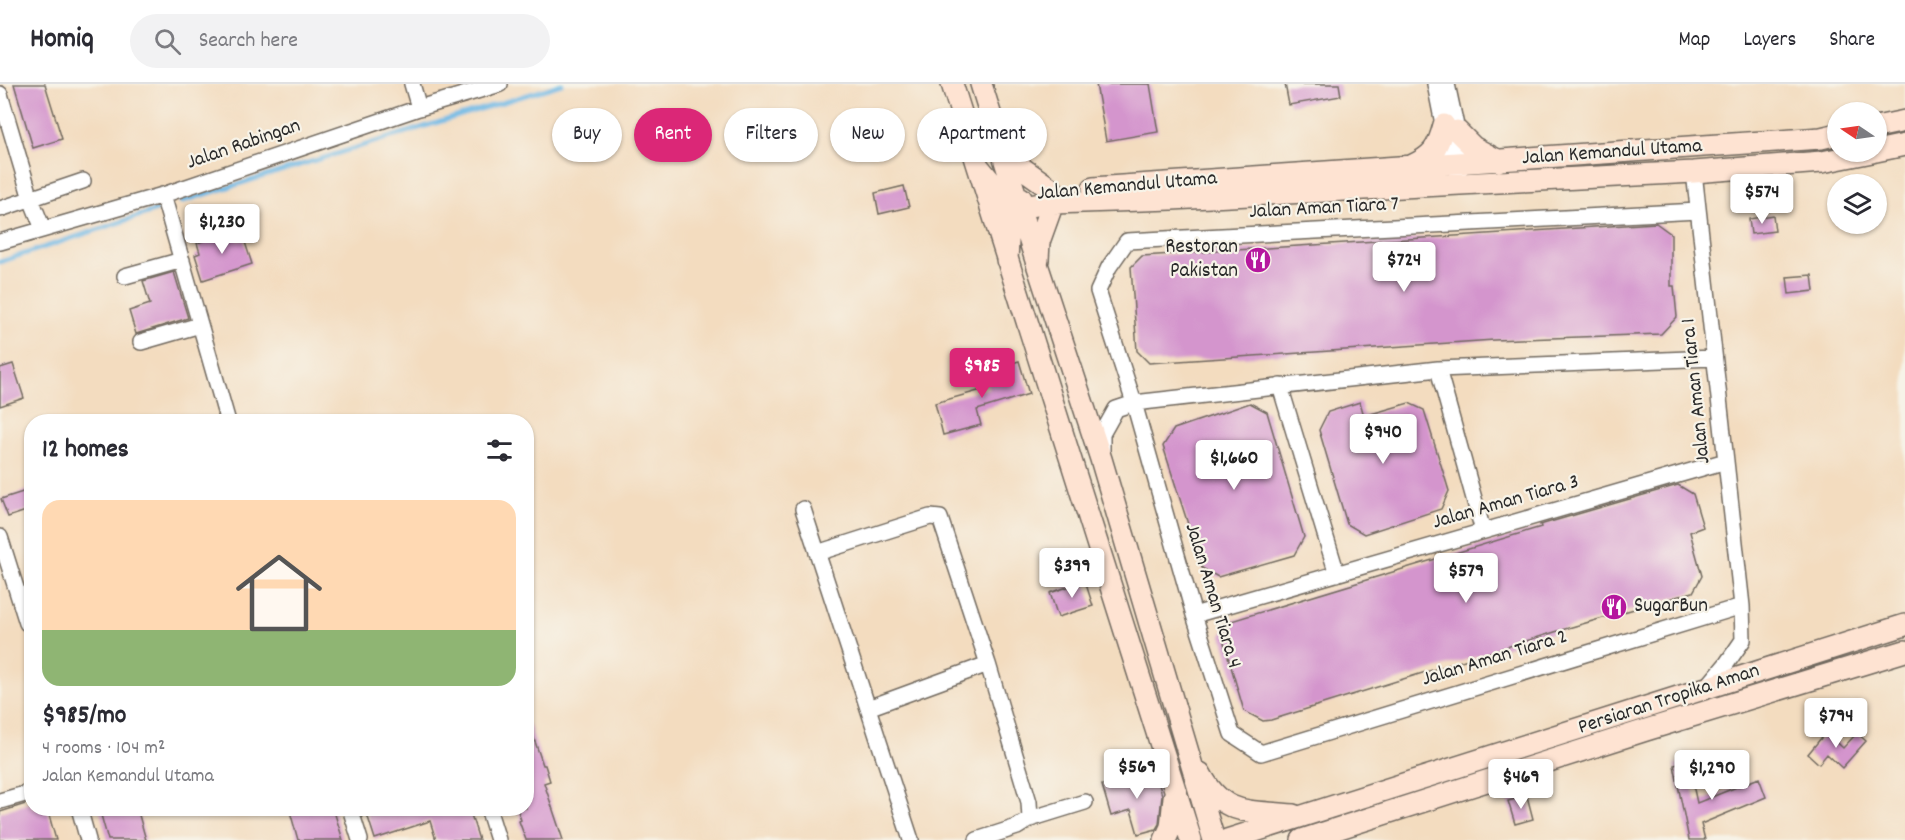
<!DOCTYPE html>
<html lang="en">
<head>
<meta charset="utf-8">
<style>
  :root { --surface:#fff; --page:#f2f2f3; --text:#2b2b33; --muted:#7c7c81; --line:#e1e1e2; --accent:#db2777 }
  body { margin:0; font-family:Dekko,sans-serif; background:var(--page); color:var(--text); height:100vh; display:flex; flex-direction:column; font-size:22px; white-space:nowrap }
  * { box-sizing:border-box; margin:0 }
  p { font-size:20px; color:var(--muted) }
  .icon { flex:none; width:33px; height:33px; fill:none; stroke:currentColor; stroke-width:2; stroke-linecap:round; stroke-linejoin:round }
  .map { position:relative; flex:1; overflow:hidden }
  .side { position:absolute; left:24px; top:330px; width:510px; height:402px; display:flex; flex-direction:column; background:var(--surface); border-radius:24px; box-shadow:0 2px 4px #0004 }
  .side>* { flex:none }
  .banner { position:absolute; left:552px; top:24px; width:570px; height:54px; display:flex; gap:12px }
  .needle { width:39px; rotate:283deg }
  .fabs { position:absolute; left:1827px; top:18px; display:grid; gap:12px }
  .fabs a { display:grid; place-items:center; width:60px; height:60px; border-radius:50%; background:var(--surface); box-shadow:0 2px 4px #0004; font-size:30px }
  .price { position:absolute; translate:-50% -51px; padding:0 14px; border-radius:6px; background:#fff; color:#222; font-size:20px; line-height:39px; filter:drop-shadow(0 2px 3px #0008) }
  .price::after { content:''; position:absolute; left:50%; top:36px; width:18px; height:14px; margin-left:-9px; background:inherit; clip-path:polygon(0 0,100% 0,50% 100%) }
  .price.current { background:var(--accent); color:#fff }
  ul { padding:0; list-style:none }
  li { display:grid; align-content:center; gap:12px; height:318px; padding:0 18px }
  li span { display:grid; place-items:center; height:186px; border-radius:18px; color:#555 }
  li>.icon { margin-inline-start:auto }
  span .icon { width:108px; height:108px; fill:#fffc; stroke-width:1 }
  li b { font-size:26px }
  h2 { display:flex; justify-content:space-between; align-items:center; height:72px; padding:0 18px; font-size:26px }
  .chip { padding:0 21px; border-radius:27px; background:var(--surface); box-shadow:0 2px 4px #0004; font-size:21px; line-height:54px }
  .chip.current { background:var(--accent); color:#fff }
  header { display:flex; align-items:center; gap:36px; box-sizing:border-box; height:84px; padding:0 30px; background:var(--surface); border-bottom:2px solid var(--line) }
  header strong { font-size:28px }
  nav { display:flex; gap:33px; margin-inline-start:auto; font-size:21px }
  .search { width:420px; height:54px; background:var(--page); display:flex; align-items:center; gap:15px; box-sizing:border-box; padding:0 21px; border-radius:33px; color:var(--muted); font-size:22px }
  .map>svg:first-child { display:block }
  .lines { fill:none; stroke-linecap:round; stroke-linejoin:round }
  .stream { stroke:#6cb7e5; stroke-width:4.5 }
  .building { fill:#d495cd }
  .street-casing { stroke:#71695f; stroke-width:18 }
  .secondary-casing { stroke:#71695f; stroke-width:24 }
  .street { stroke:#fff; stroke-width:15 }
  .secondary { stroke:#fee3d2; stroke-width:21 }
  .labels { text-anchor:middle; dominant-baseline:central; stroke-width:4.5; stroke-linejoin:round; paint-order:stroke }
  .street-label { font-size:21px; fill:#2b2b2b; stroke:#f7f3e8 }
  .poi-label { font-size:21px; fill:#2b2b2b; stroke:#f7f3e8; text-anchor:end }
</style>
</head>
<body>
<header>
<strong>Homiq</strong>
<div class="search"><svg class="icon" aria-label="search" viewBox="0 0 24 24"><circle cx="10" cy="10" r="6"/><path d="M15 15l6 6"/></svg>Search here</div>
<nav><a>Map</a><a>Layers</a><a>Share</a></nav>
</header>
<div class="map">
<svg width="1905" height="756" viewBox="0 0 1905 756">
  <rect width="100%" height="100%" fill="#f7f3e8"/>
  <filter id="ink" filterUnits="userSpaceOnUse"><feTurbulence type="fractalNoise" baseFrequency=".0167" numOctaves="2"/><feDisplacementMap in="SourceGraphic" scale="12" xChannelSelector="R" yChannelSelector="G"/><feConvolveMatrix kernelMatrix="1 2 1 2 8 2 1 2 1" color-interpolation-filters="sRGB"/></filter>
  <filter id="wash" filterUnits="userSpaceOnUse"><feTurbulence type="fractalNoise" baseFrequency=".008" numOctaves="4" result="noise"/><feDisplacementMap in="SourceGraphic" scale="24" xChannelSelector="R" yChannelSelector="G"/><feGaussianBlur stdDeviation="1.35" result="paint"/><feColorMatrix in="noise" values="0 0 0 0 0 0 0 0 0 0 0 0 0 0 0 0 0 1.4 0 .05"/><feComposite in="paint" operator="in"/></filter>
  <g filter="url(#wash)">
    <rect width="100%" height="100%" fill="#f3dcbf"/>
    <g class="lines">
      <path class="stream" d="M181 118 562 0
        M0 178 157 126"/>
    </g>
    <g id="blocks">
      <path class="building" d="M14 0H45L62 55 33 64Z
        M1096 0H1150L1158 48 1106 57Z
        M1285 0H1339L1341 12 1289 21Z
        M904 102 909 123 879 130 875 109Z
        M1773 131 1775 147 1751 150 1749 135Z
        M1656 139 1671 150V202H1674L1677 233 1661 250 1494 256 1149 279 1137 267 1131 183 1142 172Z
        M235 147 238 157 244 155 252 180 203 196 195 171 200 169 197 159Z
        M174 188 188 234 136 250 129 227 150 220 143 197Z
        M1812 191 1814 207 1789 210 1787 193Z
        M1019 277 1029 310 977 326 981 341 943 351 935 319 989 304 984 288Z
        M13 280 24 314 0 322V284Z
        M1360 318 1364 332 1409 319 1424 326 1449 407 1441 425 1364 450 1347 440 1319 346 1328 328Z
        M1250 319 1267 328 1304 453 1294 471 1218 493 1202 484 1163 362 1174 345Z
        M1678 401 1693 410 1703 443 1690 448 1702 492 1693 508 1558 547 1271 636 1263 637 1244 627 1222 552 1228 538 1541 443 1540 441Z
        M32 405V425L8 433 1 415Z
        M1085 497 1093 522 1058 533 1050 509Z
        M526 640H529L543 681H545L550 697 544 699 563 756H526L519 737 521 736 517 724H526Z
        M1826 648 1843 664 1857 649 1866 657 1842 684 1827 670 1819 680 1808 670Z
        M1688 678 1697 719 1759 694 1766 713 1701 740 1705 756H1689L1674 681Z
        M1155 686 1162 711 1159 740 1156 745 1138 750 1131 726 1111 732 1102 701Z
        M1527 712 1533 735 1515 740 1508 717Z
        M32 718V724H47L56 756H0V728Z
        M99 724H137L146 756H108Z
        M289 724H333L343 756H298Z
        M365 724H469L479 756H436L430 737 375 755Z"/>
    </g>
  </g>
  <g filter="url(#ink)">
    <use href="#blocks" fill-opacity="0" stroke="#71695f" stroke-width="1.5"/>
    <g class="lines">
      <defs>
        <path id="street" d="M412 0 419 24
          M1435 0 1451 80 1457 86
          M1447 0 1464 79 1459 87
          M0 10 31 115 43 145
          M1694 88 1742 522 1743 556 1727 579 1706 604
          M163 111 228 338
          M0 125 83 97
          M1698 127 1127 157 1109 183 1098 207 1134 319 1194 531 1232 650 1261 669 1742 522
          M0 158 163 111 419 24 500 0
          M125 192 182 176
          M141 258 200 241
          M1438 285 1483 447
          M1280 302 1337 490
          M1102 366V350L1116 325 1134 319 1438 285 1714 274
          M803 425 911 756
          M0 453 27 539
          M817 469 930 433 940 434 988 580 1029 718 1030 735
          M1194 531 1726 377
          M868 624 988 580
          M0 717 32 708
          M79 724 88 756
          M350 724 360 756
          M488 724 498 756
          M977 756 1017 743 1030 735 1085 718"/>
        <path id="secondary" d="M952 0 1191 756
          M981 0 1038 183 1101 375 1214 756
          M1876 43 1905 37
          M1457 47 1473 63 1499 77
          M1003 64 1022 84 1053 106
          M1876 67 1905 61
          M978 82 1010 121 1019 123 1053 119 1172 115 1694 88 1822 78 1872 68
          M1411 82C1433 72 1438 64 1444 41
          M1093 104 1821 54 1838 50
          M1007 176 1010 121 1017 114H1021
          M1038 176 1039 158 1053 119
          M1200 689C1224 734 1249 726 1293 731
          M1165 756 1171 743 1174 713
          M1227 756 1905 541
          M1302 756 1646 646 1905 567"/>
      </defs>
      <use href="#street" class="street-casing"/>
      <use href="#secondary" class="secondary-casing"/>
      <use href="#street" class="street"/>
      <use href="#secondary" class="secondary"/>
    </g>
  </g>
  <defs>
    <symbol id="restaurant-disc" viewBox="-11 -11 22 22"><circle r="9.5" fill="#b5179e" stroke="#f7f3e8"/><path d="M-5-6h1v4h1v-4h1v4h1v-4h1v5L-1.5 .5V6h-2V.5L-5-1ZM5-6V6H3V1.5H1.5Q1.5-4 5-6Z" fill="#fff"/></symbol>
  </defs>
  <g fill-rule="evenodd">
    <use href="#restaurant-disc" x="1243" y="161" width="30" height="30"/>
    <use href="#restaurant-disc" x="1599" y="508" width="30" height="30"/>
  </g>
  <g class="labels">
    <g class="street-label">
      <text transform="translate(244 61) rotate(-19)">Jalan Rabingan</text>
      <text transform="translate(1612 69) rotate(-4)">Jalan Kemandul Utama</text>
      <text transform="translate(1127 103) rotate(-5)">Jalan Kemandul Utama</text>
      <text transform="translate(1324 125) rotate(-3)">Jalan Aman Tiara 7</text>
      <text transform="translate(1697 307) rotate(-96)">Jalan Aman Tiara 1</text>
      <text transform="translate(1506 419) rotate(-16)">Jalan Aman Tiara 3</text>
      <text transform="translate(1212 512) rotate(73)">Jalan Aman Tiara 4</text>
      <text transform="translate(1495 575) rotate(-17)">Jalan Aman Tiara 2</text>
      <text transform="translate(1669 616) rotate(-18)">Persiaran Tropika Aman</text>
    </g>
    <g class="poi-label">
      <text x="1238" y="164">Restoran<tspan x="1238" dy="24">Pakistan</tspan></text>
      <text x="1634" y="523" text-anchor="start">SugarBun</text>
    </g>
  </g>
</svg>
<div class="fabs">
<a><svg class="needle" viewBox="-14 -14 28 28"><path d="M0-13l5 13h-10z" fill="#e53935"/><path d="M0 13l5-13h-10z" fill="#7c7c81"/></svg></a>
<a><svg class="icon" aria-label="layers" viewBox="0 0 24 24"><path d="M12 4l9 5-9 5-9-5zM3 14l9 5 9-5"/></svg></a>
</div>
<b class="price" style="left:1762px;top:141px">$574</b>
<b class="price" style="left:222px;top:171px">$1,230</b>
<b class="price" style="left:1404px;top:209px">$724</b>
<b class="price current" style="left:982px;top:315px">$985</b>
<b class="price" style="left:1383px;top:381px">$940</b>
<b class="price" style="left:1234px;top:407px">$1,660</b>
<b class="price" style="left:1072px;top:515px">$399</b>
<b class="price" style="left:1466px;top:520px">$579</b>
<b class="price" style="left:1836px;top:665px">$794</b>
<b class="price" style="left:1137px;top:716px">$569</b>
<b class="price" style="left:1712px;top:717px">$1,290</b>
<b class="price" style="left:1521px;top:726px">$469</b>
<div class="banner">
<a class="chip">Buy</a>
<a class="chip current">Rent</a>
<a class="chip">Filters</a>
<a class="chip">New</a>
<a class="chip">Apartment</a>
</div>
<section class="side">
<h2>12 homes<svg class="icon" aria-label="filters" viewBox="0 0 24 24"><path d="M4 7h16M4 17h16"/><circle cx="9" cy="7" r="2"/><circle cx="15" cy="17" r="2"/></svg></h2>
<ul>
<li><span style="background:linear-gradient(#ffd9b3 70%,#8fb573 0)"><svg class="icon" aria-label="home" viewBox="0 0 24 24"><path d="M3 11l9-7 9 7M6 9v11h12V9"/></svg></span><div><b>$985/mo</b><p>4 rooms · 104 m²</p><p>Jalan Kemandul Utama</p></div></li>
</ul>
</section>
</div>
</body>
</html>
